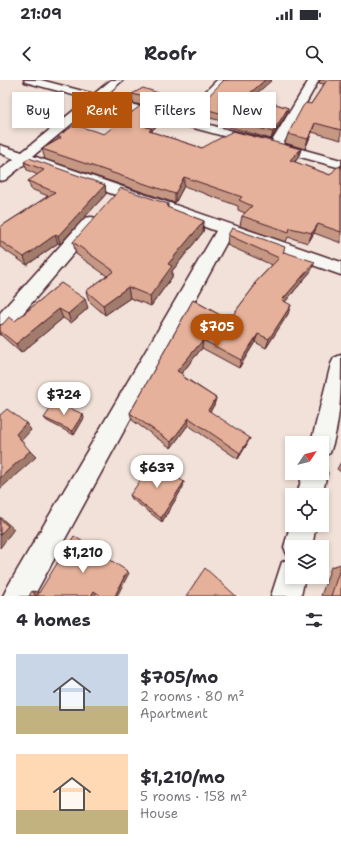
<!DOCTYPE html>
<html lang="en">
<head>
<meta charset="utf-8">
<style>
  :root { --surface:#fff; --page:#f7f7f7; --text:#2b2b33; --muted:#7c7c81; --accent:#b45309 }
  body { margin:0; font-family:"Shantell Sans",sans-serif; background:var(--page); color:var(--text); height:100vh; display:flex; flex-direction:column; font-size:15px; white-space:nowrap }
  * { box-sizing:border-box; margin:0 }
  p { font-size:13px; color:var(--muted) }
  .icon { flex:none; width:22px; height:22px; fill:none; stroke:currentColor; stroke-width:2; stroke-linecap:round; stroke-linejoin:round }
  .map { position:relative; height:516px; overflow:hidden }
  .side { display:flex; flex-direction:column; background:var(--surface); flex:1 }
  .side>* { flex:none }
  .hud { position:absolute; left:12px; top:12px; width:317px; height:36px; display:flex; gap:8px }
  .needle { width:26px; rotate:55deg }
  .controls { position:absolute; left:285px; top:356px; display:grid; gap:8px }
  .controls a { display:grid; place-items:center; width:44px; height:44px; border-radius:0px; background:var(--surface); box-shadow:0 2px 6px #0003; font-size:20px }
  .price { position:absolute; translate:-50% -34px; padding:0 9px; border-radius:14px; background:#fff; color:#222; font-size:13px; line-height:26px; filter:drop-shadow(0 1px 2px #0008) }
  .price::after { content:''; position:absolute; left:50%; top:24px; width:12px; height:9px; margin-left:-6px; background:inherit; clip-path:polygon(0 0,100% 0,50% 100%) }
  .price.on { background:var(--accent); color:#fff }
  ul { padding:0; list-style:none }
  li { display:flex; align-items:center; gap:12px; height:100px; padding:0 16px }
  li span { display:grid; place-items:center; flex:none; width:112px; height:80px; border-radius:0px; color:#555 }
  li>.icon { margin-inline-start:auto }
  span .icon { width:48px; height:48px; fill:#fffc; stroke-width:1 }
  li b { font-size:17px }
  h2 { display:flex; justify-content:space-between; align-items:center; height:48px; padding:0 16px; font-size:17px }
  .pill { padding:0 14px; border-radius:0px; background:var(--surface); box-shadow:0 2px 6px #0003; font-size:14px; line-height:36px }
  .pill.on { background:var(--accent); color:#fff }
  .status { display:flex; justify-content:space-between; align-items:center; height:28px; padding:0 20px; background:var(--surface); direction:ltr }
  .status svg { height:11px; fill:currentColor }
  header { display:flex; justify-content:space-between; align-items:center; height:52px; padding:0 16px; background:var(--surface); font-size:18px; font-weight:700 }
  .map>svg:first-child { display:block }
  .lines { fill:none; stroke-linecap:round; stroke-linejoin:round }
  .minor-casing { stroke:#4a1f2b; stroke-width:3 }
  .minor { fill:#f6f6f2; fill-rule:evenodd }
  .wall { fill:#c69884; stroke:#4a1f2b }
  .shaded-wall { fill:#a17c6c; stroke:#4a1f2b }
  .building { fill:#e6b19a; stroke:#4a1f2b }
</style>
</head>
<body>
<div class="status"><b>21:09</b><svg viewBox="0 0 49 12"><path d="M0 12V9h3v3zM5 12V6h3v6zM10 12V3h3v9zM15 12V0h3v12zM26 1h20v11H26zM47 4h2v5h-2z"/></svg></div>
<header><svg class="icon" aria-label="back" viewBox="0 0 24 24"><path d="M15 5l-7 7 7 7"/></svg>Roofr<svg class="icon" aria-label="search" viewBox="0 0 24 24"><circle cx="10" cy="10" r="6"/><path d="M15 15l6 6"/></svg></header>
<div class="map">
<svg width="341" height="516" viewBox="0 0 341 516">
  <rect width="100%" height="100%" fill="#f1e1d8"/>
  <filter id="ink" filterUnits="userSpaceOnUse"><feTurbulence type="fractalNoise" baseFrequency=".025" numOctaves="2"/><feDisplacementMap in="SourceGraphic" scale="8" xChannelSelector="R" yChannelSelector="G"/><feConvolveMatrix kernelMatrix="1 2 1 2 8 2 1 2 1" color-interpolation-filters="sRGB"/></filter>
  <g filter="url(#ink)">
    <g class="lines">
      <defs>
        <path id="minor" d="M24 0H41L94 14 111 0H123L104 17 180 37 217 0H228L191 40 272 61 309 0H319L283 64 341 80V88L98 22 33 76 341 182V195L230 156 34 516H3L8 506 216 151 26 83 5 100 0 101V90L14 79 0 73V65L22 72 88 19 25 2Z
          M91 137 97 138 99 142 97 146 7 252 0 254V233L85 138Z
          M341 275C341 308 341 342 330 373L322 377V363H311L331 284 334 278Z
          M322 383 327 393 322 417V415H297L303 393H322Z
          M292 439V445H316L312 467H292V497H305L301 516H271L282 482 291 478 288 477 284 467Z"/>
      </defs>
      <use href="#minor" class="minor-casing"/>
      <use href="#minor" class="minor"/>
    </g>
    <path class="wall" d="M320 0H341V60L312 52 305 69 285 63 288 54 311 24 324 4 319 3Z
      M132 14 180 20 179 29 173 34 133 23Z
      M253 17 288 28 286 35 271 59 226 46V42L198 35V27Z
      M163 41 152 50V52L202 68 301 69 298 78 295 82 330 95 341 85V163L314 153 308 163 288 157 286 162 240 146 242 136 245 133 238 130V126L184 106 175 123 45 79 42 69 58 59V56L104 54Z
      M24 82 105 105 106 114 60 164 58 163 27 185 0 167V147L48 116 31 109 28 101 38 95 27 90Z
      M168 124V128L204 141 203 152 172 191V197L151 226 130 218 105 235 89 221 86 211 107 196 76 174 73 162Z
      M228 155 283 173 311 191 285 222 288 234 266 268 255 262 239 288 202 268 181 294 184 297 216 318 214 325 210 332 247 364 238 379 188 345 171 368 132 340 130 333 193 220 229 240 253 208 254 204 272 185 227 165Z
      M61 203 88 228 71 243 63 238 21 273 1 255 0 254V245L15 241Z
      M44 338H84L74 355 47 341Z
      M341 382V392L337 389Z
      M183 407 162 442 132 419 130 415Z
      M341 484V516H321L331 487Z"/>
    <path class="shaded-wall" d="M265 0H272L246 23 248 15Z
      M180 20 179 29 173 34V24Z
      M288 28 286 35 271 59 273 52Z
      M163 32V41L152 50V58L144 46Z
      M315 43 312 52 305 69 308 59Z
      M301 69 298 78 287 89 290 80Z
      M184 97V106L175 123V114Z
      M105 105 106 114 60 164 58 156Z
      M204 141 203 152 172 191V197L151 226 150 216 168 184Z
      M318 144 314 153 308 163 312 153Z
      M55 155 58 163 27 185 24 177Z
      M315 182 311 191 279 229 282 220Z
      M128 207 130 218 105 235 103 225Z
      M85 219 88 228 71 243 68 234Z
      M291 225 288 234 266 268 269 259Z
      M59 229 63 238 21 273 16 264Z
      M258 254 255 262 239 288 241 280Z
      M203 260 202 268 177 299V291Z
      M216 318 214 325 206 337 208 330Z
      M83 334 84 338 74 355 72 351Z
      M189 338 188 345 171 368V362Z
      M26 343 31 350 21 361 16 354Z
      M250 358 247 364 238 379 240 373Z
      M30 371 36 377 0 409V398Z
      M184 402 183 407 162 442 161 438Z
      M0 437 14 449 0 468Z
      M127 491 129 493 117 516H115Z
      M32 511 38 512 41 516H36Z
      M94 511 97 512 95 516H91Z"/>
    <path class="building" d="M224 0H265L248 15 288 28 273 52 227 39 230 36 198 27Z
      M327 0H341V50L315 43 308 59 288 54 303 26 306 23 311 24Z
      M143 8 180 20 173 24 132 14Z
      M140 26 163 32 144 46 152 49 149 51 202 68 233 51 301 69 290 80 330 95 337 87H340L341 85V152L318 144 312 153 290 148 289 152 242 136 252 126 239 120 242 117 184 97 175 114 42 69 61 58 58 56 75 45 104 54Z
      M29 78 105 105 58 156 55 155 24 177 0 161V147L55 112 28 101 44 90 24 82Z
      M121 108 168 124 167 127 204 141 168 184 172 186 150 216 128 207 103 225 86 211 114 191 73 162Z
      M232 148 285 167 283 173 284 172 315 182 282 220 291 225 269 259 258 254 241 280 203 260 177 291 184 295 183 297 216 318 208 330 250 358 240 373 189 338 171 362 130 333 193 220 229 240 256 204H254L279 178 228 155Z
      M61 203 85 219 68 234 59 229 16 264 0 251V245L3 244 9 237 15 241Z
      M55 322 83 334 72 351 44 338Z
      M7 329 26 343 16 354 30 371 0 398V335Z
      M154 381 184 402 161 438 130 415Z
      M0 439 8 446 0 455Z
      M74 456 127 491 115 516H101L94 511 91 516H37Z
      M341 485V516H331Z
      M205 488 236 516H186Z
      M32 511 36 516H29Z"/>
  </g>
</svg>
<div class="controls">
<a><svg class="needle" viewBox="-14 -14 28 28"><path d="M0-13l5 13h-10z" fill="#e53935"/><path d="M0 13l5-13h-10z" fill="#7c7c81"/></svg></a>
<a><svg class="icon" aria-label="locate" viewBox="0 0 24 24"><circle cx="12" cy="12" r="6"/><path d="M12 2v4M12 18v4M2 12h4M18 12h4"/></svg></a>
<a><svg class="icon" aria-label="layers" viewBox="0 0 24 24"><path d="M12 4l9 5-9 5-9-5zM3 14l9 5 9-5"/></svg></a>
</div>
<b class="price on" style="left:217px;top:268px">$705</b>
<b class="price" style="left:64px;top:336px">$724</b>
<b class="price" style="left:157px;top:409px">$637</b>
<b class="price" style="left:83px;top:494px">$1,210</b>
<div class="hud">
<a class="pill">Buy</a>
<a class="pill on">Rent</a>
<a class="pill">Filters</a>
<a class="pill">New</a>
</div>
</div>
<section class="side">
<h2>4 homes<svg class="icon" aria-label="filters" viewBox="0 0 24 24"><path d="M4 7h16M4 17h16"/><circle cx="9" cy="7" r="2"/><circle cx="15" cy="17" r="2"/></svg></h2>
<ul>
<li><span style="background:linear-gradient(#c9d6e8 65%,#c2b280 0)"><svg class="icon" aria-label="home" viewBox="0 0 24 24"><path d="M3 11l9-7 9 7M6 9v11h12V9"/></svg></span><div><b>$705/mo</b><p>2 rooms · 80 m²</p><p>Apartment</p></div></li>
<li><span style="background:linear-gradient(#ffd9b3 70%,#c2b280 0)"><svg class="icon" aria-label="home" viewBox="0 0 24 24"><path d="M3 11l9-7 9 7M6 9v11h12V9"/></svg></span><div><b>$1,210/mo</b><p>5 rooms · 158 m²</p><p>House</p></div></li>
</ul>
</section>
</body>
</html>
